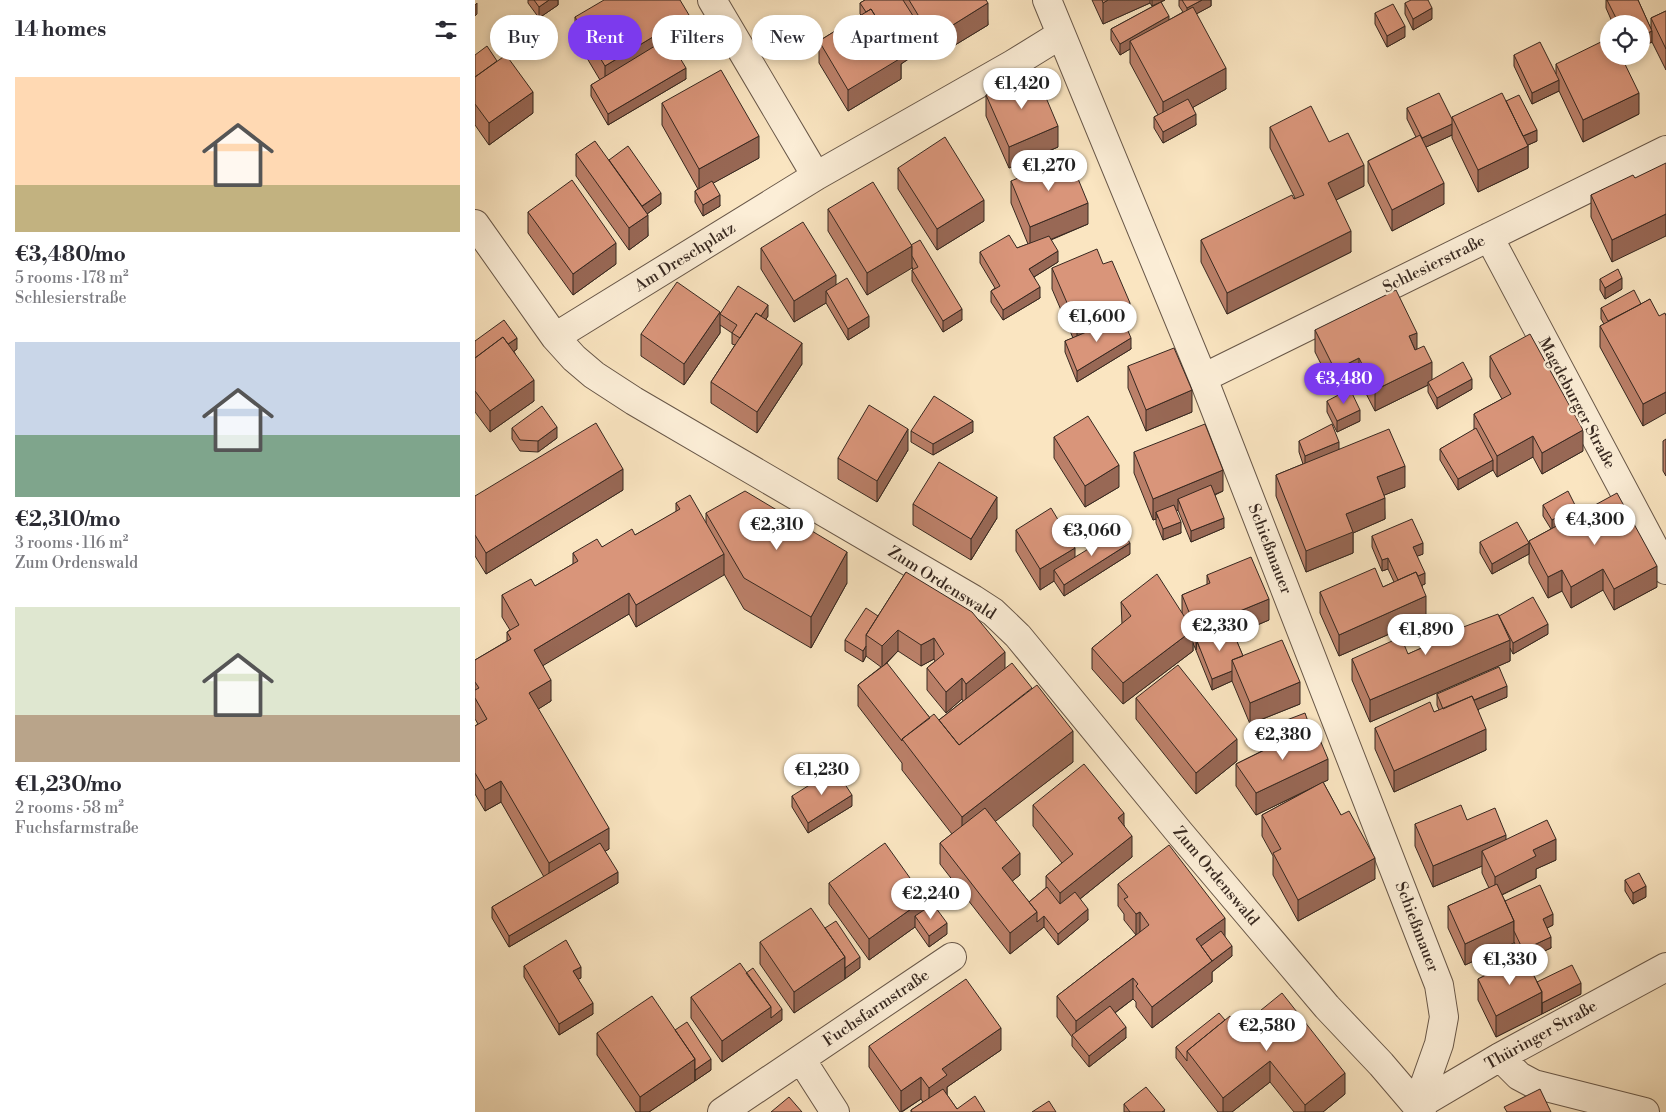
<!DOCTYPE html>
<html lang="en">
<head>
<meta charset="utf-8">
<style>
  :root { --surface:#fff; --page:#f7f7f7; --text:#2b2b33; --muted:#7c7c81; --accent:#7c3aed }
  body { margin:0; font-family:"Libre Bodoni",serif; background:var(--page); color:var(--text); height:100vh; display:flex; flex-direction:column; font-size:19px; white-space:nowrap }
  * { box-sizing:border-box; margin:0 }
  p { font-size:16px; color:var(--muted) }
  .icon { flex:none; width:28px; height:28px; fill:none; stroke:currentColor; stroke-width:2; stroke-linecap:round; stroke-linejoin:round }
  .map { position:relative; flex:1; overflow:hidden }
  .panel { display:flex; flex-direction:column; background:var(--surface); width:475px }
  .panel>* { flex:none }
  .banner { position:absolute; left:15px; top:15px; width:475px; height:45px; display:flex; gap:10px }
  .controls { position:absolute; left:1125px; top:15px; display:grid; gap:10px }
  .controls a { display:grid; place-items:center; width:50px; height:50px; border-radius:50%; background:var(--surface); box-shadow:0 2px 8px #0003; font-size:25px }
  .price { position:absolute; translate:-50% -42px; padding:0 11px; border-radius:18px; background:#fff; color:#222; font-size:16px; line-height:32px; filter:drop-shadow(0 1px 2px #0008) }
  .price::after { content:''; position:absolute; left:50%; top:30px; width:15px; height:11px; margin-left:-8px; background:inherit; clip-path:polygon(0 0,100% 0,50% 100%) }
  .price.active { background:var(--accent); color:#fff }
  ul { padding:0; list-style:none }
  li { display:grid; align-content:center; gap:10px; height:265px; padding:0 15px }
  li span { display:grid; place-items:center; height:155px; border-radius:0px; color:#555 }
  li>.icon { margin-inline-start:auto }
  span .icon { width:90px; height:90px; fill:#fffc; stroke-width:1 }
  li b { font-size:21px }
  h2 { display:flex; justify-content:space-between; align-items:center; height:60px; padding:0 15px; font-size:21px }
  .tag { padding:0 18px; border-radius:22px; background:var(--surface); box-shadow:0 2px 8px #0003; font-size:18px; line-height:45px }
  .tag.active { background:var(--accent); color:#fff }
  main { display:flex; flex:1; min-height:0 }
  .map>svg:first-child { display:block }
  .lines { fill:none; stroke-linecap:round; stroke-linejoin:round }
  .minor-casing { stroke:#685748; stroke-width:30 }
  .minor { stroke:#fceed7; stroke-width:28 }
  .wall { fill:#bb8069; stroke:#372820; fill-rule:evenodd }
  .shaded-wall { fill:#986855; stroke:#372820 }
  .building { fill:#d9957a; stroke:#372820 }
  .labels { text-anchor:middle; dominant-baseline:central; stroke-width:4.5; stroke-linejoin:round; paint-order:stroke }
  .street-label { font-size:16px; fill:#372820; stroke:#fceed7 }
</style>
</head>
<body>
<main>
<section class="panel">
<h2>14 homes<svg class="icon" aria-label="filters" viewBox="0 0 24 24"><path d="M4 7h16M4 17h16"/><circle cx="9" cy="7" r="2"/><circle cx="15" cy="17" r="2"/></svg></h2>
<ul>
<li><span style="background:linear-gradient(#ffd9b3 70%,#c2b280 0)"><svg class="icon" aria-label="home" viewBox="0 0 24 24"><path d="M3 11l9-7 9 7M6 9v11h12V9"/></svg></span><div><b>€3,480/mo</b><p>5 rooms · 178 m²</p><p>Schlesierstraße</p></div></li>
<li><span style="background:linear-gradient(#c9d6e8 60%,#7fa58c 0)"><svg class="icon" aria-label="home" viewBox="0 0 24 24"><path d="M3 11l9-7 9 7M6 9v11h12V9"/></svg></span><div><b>€2,310/mo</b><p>3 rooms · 116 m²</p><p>Zum Ordenswald</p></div></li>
<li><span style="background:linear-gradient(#dfe7d0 70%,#b9a48a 0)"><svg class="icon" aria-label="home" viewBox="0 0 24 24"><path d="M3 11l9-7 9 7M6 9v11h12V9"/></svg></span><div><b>€1,230/mo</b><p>2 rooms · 58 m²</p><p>Fuchsfarmstraße</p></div></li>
</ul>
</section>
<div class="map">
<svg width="1191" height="1112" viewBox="0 0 1191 1112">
  <rect width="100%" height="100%" fill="#fae5c1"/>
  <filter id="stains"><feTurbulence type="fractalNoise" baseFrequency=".004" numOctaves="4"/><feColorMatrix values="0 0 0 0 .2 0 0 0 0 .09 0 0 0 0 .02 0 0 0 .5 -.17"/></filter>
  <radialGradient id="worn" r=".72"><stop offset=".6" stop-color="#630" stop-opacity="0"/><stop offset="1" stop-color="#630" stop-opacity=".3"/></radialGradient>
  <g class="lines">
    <defs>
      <path id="minor" d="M237 0 341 176
        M572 0 728 378 964 985 969 1017 964 1044 942 1106
        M0 224 80 337 99 358 119 375 159 401 498 599 518 612 543 636 704 832 852 1007 906 1064 947 1112
        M1014 237 1191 570
        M80 337 341 176 538 64 585 35
        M728 378 1191 150
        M1025 1057 1044 1076 1059 1084 1170 1112
        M326 1059 360 1112
        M942 1106 1025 1057 1191 967
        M247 1112 477 957"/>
    </defs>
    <use href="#minor" class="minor-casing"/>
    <use href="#minor" class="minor"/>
  </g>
  <path class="wall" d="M53 0H83V5L64 18 53 3Z
    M390 0H511L513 25 457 59 439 30 428 37 435 58 426 64V79L373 111 344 63V41L386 15 385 14V3Z
    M617 0H690L686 2 694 20 708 12 704 6V0H736V6L721 14 751 89 718 107 721 125 688 143 679 128V117L683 115 655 63V49L645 55 636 40V29L684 3 677 6 675 3 628 24Z
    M1131 0H1163L1176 29V18L1191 11V70L1177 42 1166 47V24H1138L1131 8Z
    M930 3 957 19 938 30 930 14Z
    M900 13 930 37 912 47 900 24Z
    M100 17 214 37 198 46 211 79 133 125 116 96V85L125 80 100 38Z
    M0 55 58 113 14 145 0 125Z
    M1039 55 1081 74V64L1164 114 1108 142 1084 91 1057 104 1039 66Z
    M511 95 583 147 534 168 511 116Z
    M1031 101 1062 141 1053 145V168L1003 192 977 138V135L951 147 969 204 917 231 893 182V161L941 137 932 119V108L977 119V117Z
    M187 103 284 158 238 183 245 206 228 216 220 202V191L223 189 187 125Z
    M795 127 854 142 889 186 861 200 876 252 752 314 726 262V240L820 198 795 148Z
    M101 154 134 160 186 204 172 214 173 236 154 250 101 176Z
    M423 168 509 221 462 250 423 189Z
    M1160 178 1137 262 1116 217V195Z
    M536 181 613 224 576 240 583 262 559 277 565 298 528 320 516 302V291L520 288 505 263V252L542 248 553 244 536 203Z
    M353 209 436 245 487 320 468 332 437 281V270H438L437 267 392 295 353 231Z
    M53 212 141 264 98 295 53 233Z
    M286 248 361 285 394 327 373 340 351 303 319 322 286 269Z
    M577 268 655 324 651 326 656 349 602 382 590 352V341L598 338 577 289Z
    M1125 279 1147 289 1130 299 1125 290Z
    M1175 299 1168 426 1125 347V326L1129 324 1126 319V308L1166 304Z
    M245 313 293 316 291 319 327 364 282 433 236 403V382L260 345 257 344V333L245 325V333L209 385 166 356V334Z
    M840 330 942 350 957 380 997 389 962 409 953 392V385L900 411 884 380 860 392 840 352Z
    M0 341 42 349 39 351 59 401 15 432 0 412Z
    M1015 356 1108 451 1067 474 1058 457 1022 477 1018 470 983 490 965 460V449L999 430V414L1027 399 1015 377Z
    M653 366 717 412 671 431 653 388Z
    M852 401 885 421 862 432 852 412Z
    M37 428 82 438 63 452 45 451 37 439Z
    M436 431 498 432 458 455 436 442Z
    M579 437 644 487 610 507 579 458Z
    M1191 439V476L1188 471V441Z
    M824 441 864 449 930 487 909 495 910 519 878 533V553L831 572 801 496V475L828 464 824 452Z
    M433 450 402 502 363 479V458Z
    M659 452 748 491 740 495 749 528 716 542 703 510 701 511 706 533 688 540 681 523V519L678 520 659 473Z
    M148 490 11 574 0 556V496Z
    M201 503 231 523V513L372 583 336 648 269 609 249 574 161 627 154 614 68 665 76 701 63 709 134 849 130 851 143 883 34 947 17 918V907L69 877 26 802 10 811 0 794V726L3 724 0 719V660L32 641V632L35 630 27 617V595L60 586 98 564V553L127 547 160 535 201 512Z
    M438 504 522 518 496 560 438 525Z
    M1068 505 1101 516 1182 587 1139 610 1128 590 1096 608 1087 591 1073 598 1054 563V541L1076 529 1068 516Z
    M541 530 600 558 655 554 589 596 579 581 565 590 541 551Z
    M897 536 948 554 942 556 950 584 947 585 951 618 864 656 845 613V592L908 587 919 582 913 569 907 571 897 547Z
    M1005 542 1054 554 1017 574 1005 553Z
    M431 572 530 668 598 762 520 821 545 875 537 881 554 902 571 888V876L587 863 558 826V805L649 825 657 857 605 899 613 920 583 945 569 927 535 954 465 864V843L477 834 427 770V763L383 706V685L406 667 391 656 388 662 370 651V640L403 616ZM423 651 446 666 459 659 460 661 452 668V690L471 713 487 699 488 701 464 720 455 718 411 664Z
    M732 575 794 620 759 635 768 656 825 704 775 724 757 681 737 690 718 643V651L648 704 617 669V648L647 624 646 602 707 613V595L732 585Z
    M1024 616 1073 634 1038 654 1035 648V661L895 722 877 680V659L933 654 967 639V635Z
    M962 694 1032 697 1003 709 1011 750 919 792 900 749V728L959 712 964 710 962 705Z
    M661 698 762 761 721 794 661 719Z
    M796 726 853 780 848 782 900 879 823 921 798 875V856L787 836V815L839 787 781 815 761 786V764L799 745 796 737Z
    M317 796 377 806 333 833 317 807Z
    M992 820 1031 840 1081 860 1061 869V878L1027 895 1030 901 1078 925 1072 928 1076 948 1051 959 1062 982 1106 994 1021 1037 1003 1000V979L1046 957 1039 942 990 965 973 928V906L1014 888 1007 873V866L958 887 940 846V824Z
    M1150 880 1171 897 1158 904 1150 891Z
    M354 883 450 909 472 934 454 947 440 927 394 960 354 904Z
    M643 884 750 937 757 956 737 972V982L677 1028 661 1007V1002L658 999 640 1013 651 1038 614 1067 597 1046V1037L582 1017V996L661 935 649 920V914L643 906Z
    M350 928 385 968 319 1013 285 964V942Z
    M49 966 106 978 103 979 118 1014 84 1035 49 977Z
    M216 997 307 1020 247 1062 216 1018Z
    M750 1020 764 1028 870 1094 848 1112H819L795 1082 757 1112H743L701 1058V1047Z
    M200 1030 236 1070 174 1112H161L122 1055V1033Z
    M394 1046 526 1050 472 1087V1095L482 1109 510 1112H436V1110L448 1102 446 1099 427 1112H425L394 1067Z
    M649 1104 690 1112H649Z"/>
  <path class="shaded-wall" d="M74 0H83V5L64 18V7Z
    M633 0H675V3L628 24V3Z
    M677 0H690L677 6Z
    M727 0H736V6L712 19V8Z
    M2 3V14L0 16V5Z
    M513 3V25L457 59V38Z
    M957 8V19L938 30V19Z
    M214 15V37L130 87V66Z
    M694 16V27L655 41V49L645 55V44Z
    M440 19V30L423 40V29Z
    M930 26V37L912 47V36Z
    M1177 31V42L1166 47V36Z
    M435 47V58L426 64V79L373 111V90L419 57Z
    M211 68V79L133 125V114Z
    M751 68V89L688 124V102Z
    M1084 80V91L1057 104V93Z
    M58 92V113L14 145V123Z
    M1164 93V114L1108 142V120Z
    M721 114V125L688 143V132Z
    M977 124V135L947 149V138Z
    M583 126V147L534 168V147Z
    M1062 130V141L1044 149V138Z
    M284 136V158L224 191V169Z
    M1053 146V168L1003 192V170Z
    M889 165V186L853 204V183Z
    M969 183V204L917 231V210Z
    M186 193V204L162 221V210Z
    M245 195V206L228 216V205Z
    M509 200V221L462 250V229Z
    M613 203V224L555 248V227Z
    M1191 214V236L1137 262V240Z
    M173 215V236L154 250V228Z
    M876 231V252L752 314V293Z
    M141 243V264L98 295V274Z
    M437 246V268L392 295V273Z
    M583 251V262L554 280V269Z
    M361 275V297L351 291V303L319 322V301Z
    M1147 278V289L1130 299V288Z
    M565 287V298L528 320V310Z
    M655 303V324L602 347V326Z
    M293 305V316L269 352V341Z
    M487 309V320L468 332V321Z
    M245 312V333L209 385V364Z
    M394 316V327L373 340V329Z
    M942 333V354L934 336Z
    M42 338V349L0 379V368Z
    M656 338V349L602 382V371Z
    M327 343V364L282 433V412Z
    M884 358V380L860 392V370Z
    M957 362V383L953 382V385L900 411V390Z
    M997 379V389L962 409V398Z
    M59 380V401L15 432V411Z
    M717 390V412L671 431V410Z
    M1191 392V413L1168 426V404Z
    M885 410V421L862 432V421Z
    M498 421V432L458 455V444Z
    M82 427V438L63 452V441Z
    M433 429V450L402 502V481Z
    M1108 430V451L1067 474V453Z
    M1058 436V457L1022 477V456Z
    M864 442V453L830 467V456Z
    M1018 460V470L983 490V479Z
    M644 465V487L610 507V486Z
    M930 466V487L902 498V477Z
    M148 469V490L11 574V553Z
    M748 470V491L707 508 703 499V510L683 518 681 512V519L678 520V499Z
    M522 497V518L496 560V539Z
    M910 498V519L878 533V553L831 572V551L871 514Z
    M1101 507V517L1077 531V520Z
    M749 518V528L716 542V531Z
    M706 522V533L688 540V529Z
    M655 543V554L589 596V585Z
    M948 543V554L938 558V547Z
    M1054 543V554L1017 574V564Z
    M600 548V569L579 570V581L565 590V569Z
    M372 552V583L336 648V617Z
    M249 554V575L161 627V605Z
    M913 558V569L907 571V560Z
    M1182 566V587L1139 610V589Z
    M1128 569V590L1096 608V587Z
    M1087 570V591L1073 598V577Z
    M950 573V584L925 595V584Z
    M154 593V614L59 671V650Z
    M951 596V618L864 656V635Z
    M794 599V620L725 649 722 641 721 650V629Z
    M1073 624V634L1038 654V643Z
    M423 630V651L407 667V646Z
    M718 630V651L648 704V683Z
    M459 638V659L446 666V645Z
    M1035 640V661L895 722V700Z
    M391 646V656L388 662V651Z
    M530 652V674L491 705V684Z
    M757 671V681L737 690V679Z
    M487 678V699L471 713V692Z
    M76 680V701L54 715V693Z
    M825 682V704L775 724V703Z
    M1032 686V697L970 724V713Z
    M1011 729V750L919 792V771Z
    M598 731V762L487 847V817Z
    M762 739V761L721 794V773Z
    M853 759V780L781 815V793Z
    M26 781V802L10 811V790Z
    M377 795V806L333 833V823Z
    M649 813V835L643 818Z
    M134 828V849L74 885V863Z
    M1031 835V856L1007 851V866L958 887V866Z
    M657 836V857L585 915V893Z
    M1081 839V860L1061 869V878L1020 898V877L1058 850Z
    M545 853V875L527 889V868Z
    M900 858V879L823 921V900Z
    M143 872V883L34 947V936Z
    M1171 886V897L1158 904V893Z
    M450 899V920L440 916V927L394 960V939Z
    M613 909V920L583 945V934Z
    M562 912 569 916V927L535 954V933Z
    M665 912V933L661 936V914Z
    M1078 914V925L1068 930V919Z
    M750 918V939L721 950V939Z
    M1039 921V943L990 965V944Z
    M472 923V934L454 947V936Z
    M1076 937V948L1048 961V950Z
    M757 946V956L737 972V982L677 1028V1007Z
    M370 957V979L319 1013V992Z
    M385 957V968L370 979V968Z
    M106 967V978L98 982V971Z
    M658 978V999L602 1041 601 1040V1021Z
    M1106 983V994L1067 1014V1003Z
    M1067 992V1014L1021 1037V1016Z
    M118 1003V1014L84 1035V1024Z
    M296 1007 307 1009V1020L247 1062V1041Z
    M651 1027V1038L614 1067V1056Z
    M526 1028V1050L472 1087V1097L454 1109V1088L467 1069Z
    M220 1059V1081L174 1112H165V1097Z
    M236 1059V1070L220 1081V1070Z
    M795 1061V1082L757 1112H748V1098Z
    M870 1073V1094L848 1112H830V1105Z
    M446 1077V1099L426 1112V1091Z"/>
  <path class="building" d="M59 0H74L64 7Z
    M129 0H205L214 15 130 66 100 17Z
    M390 0H428L440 19 423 29 435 47 424 54 396 9 391 12 385 3Z
    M434 0H511L513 3 457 38Z
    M627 0H633L628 3Z
    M707 0H727L712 8Z
    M936 0H953L957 8 938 19 930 3Z
    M1132 0H1163L1177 31 1166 36V24H1144Z
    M686 2 694 16 645 44 636 29Z
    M918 4 930 26 912 36 900 13Z
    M718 7 751 68 688 102 655 41Z
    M396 9 426 58 373 90 344 41Z
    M1191 11V49L1176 18Z
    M193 38 211 68 133 114 116 85Z
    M1134 38V56H1146L1164 93 1108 120 1081 64Z
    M1065 42 1084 80 1057 93 1039 55Z
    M12 46 22 61 0 77V55Z
    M31 55 58 92 14 123 0 104V77Z
    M246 70 284 136 224 169 187 103Z
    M561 74 583 126 534 147 511 95Z
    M964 93 977 119V124L947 138 932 108Z
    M1027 93 1053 146 1003 170 977 117Z
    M1044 95 1062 130 1048 136 1031 101Z
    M713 99 721 114 688 132 679 117Z
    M836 106 854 142 873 133 889 165 853 183 876 231 752 293 726 240 817 195 819 199 829 195 795 127Z
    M945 135 969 183 917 210 893 161Z
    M470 137 509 200 462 229 423 168Z
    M120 141 173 215 154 228 101 154Z
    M153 146 186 193 167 206 134 160Z
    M594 157 613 203 555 227 536 181Z
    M1191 163V214L1137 240 1116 195 1158 175 1160 178Z
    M97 180 141 243 98 274 53 212Z
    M237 181 245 195 228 205 220 191Z
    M398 182 437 246 392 273 353 209Z
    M328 222 361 275 319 301 286 248Z
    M534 235 542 248 574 236 583 251 554 269 565 287 528 310 516 291 525 286 505 252Z
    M445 240 487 309 468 321 437 270 443 267 437 256V246L436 245Z
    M622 249 628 264 637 261 655 303 602 326 577 268Z
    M1143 269 1147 278 1130 288 1125 279Z
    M372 278 394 316 373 329 351 291Z
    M202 282 245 312 209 364 166 334Z
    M263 286 293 305 286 316 281 313 265 338 257 333 262 325 245 314Z
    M921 290 942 333 934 336 940 350 949 346 957 362 900 390 884 358 860 370 840 330Z
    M1159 290 1166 304 1133 321 1126 308Z
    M1175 299 1184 316 1190 313 1191 316V392L1168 404 1125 326Z
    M281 313 327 343 282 412 236 382Z
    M647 317 656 338 602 371 590 341Z
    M29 320 42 338 33 344 28 337 0 358V341Z
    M1055 334 1108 430 1067 453 1058 436 1022 456 999 414 1036 394 1015 356Z
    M28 337 59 380 15 411 0 391V358Z
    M699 348 717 390 671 410 653 366Z
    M988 362 997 379 962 398 953 382Z
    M875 389 885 410 862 421 852 401Z
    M459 396 498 421 458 444 436 431Z
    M394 405 433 429 402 481 363 458Z
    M67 406 82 427 63 441 45 440 37 428Z
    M613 416 644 465 610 486 579 437Z
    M121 423 148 469 11 553 0 535V496Z
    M730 424 748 470 678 499 659 452Z
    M857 424 864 442 830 456 824 441Z
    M1001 428 1018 460 983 479 965 449Z
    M914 429 930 466 902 477 910 498 871 514 878 532 831 551 801 475Z
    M464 462 522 497 496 539 438 504Z
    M736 485 749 518 716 531 703 499Z
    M270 491 372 552 336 617 269 578 231 513Z
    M1093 491 1101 507 1077 520 1068 505Z
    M1142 493 1182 566 1139 589 1128 569 1096 587 1087 570 1073 577 1054 541Z
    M215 495 249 554 161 605 154 593 59 650 76 680 54 693 134 828 74 863 26 781 10 790 0 773V726L12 719 0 698V690L4 688 0 682V660L36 639 32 632 44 625 27 595 56 579 60 586 103 561 98 553 122 539 127 547 157 529 160 535 205 509 201 503Z
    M699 505 706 522 688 529 681 512Z
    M576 508 600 548 565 569 541 530Z
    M937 519 948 543 938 547 950 573 943 576 941 572 923 580 913 558 907 560 897 536Z
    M1042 522 1054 543 1017 564 1005 542Z
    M646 529 655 543 589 585 579 570Z
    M776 557 794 599 721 629 707 595 735 583 732 575Z
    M900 568 908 587 941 572 951 596 864 635 845 592Z
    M431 572 497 612 530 652 491 684 487 678 471 692 452 668 469 654 459 638 446 645 423 630 407 646 391 635Z
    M682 574 718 630 648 683 617 648 656 616 646 602Z
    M1058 597 1073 624 1038 643 1024 616Z
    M391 608 403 616 391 635V646L388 651 370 640Z
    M1023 614 1035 640 895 700 877 659 926 637 933 654 969 638 967 635Z
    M756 627 768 656 757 660V671L737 679 722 641Z
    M807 640 825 682 775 703 757 660Z
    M412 663 455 718 427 739V741L383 685Z
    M537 663 557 688 484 745 464 720Z
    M703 665 762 739 721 773 661 698Z
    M1024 667 1032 686 999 700 997 696 968 709 962 694Z
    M562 685 598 731 487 817 427 739 459 714 484 745Z
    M997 696 1011 729 919 771 900 728 955 702 959 712Z
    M830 713 836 730 803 743 796 726Z
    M840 728 853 759 781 793 761 764 806 742Z
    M609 764 649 813 643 818 657 836 585 893 571 876 598 854 558 805Z
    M360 769 377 795 333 823 317 796Z
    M848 782 866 815 874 811 900 858 823 900 798 853 806 849 787 815Z
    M986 805 992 820 1020 808 1031 835 958 866 940 824Z
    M510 808 545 853 527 868 562 912 535 933 465 843Z
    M1072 820 1081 839 1058 850 1061 856 1020 877 1007 851Z
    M125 843 143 872 34 936 17 907Z
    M410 843 450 899 394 939 354 883Z
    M694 845 750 918 721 939 737 961 677 1007 661 986 663 984 658 978 601 1021 582 996 674 925 665 912 661 914 649 899 653 897 643 884Z
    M1164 873 1171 886 1158 893 1150 880Z
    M1022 884 1039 921 990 944 973 906Z
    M1065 885 1078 914 1068 919 1076 937 1048 950 1039 931V921L1030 901Z
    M572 887 585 904 600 892 613 909 583 934 569 916 562 922V912L554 902Z
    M458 904 472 923 454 936 440 916Z
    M336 908 370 957 319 992 285 942Z
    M361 921 385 957 370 968V957L350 928Z
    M746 931 757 946 737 961 726 946Z
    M91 940 106 967 98 971 118 1003 84 1024 49 966Z
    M1049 956 1067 992 1021 1016 1003 979Z
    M265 963 296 1007 247 1041 216 997Z
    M1097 965 1106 983 1067 1003V992L1062 982Z
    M278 968 307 1009 296 1018V1007L271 973Z
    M491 979 526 1028 467 1069 472 1075 454 1088 446 1077 426 1091 394 1046Z
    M807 993 870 1073 830 1105 795 1061 748 1098 712 1051 755 1016 764 1028Z
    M177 996 220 1059 165 1097 122 1033Z
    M635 1006 651 1027 614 1056 597 1035Z
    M744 1013 750 1020 712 1051V1061L701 1047Z
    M212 1022 236 1059 220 1070V1059L200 1030Z
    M671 1087 690 1110 687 1112H655L649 1104Z
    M468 1089 482 1109 500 1096 510 1112H437L436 1110Z
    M1065 1089 1076 1112H1032L1029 1107Z
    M314 1097 327 1112H296Z
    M574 1101 581 1112H557Z"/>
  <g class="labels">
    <g class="street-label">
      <text transform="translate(210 257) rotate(-32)">Am Dreschplatz</text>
      <text transform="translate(959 264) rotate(-26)">Schlesierstraße</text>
      <text transform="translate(1102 403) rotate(62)">Magdeburger Straße</text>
      <text transform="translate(795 549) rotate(69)">Schießmauer</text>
      <text transform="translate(467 583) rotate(32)">Zum Ordenswald</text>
      <text transform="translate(741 876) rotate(50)">Zum Ordenswald</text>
      <text transform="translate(942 927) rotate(69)">Schießmauer</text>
      <text transform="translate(401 1008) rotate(-34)">Fuchsfarmstraße</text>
      <text transform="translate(1066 1035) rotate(-29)">Thüringer Straße</text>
    </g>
  </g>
  <rect width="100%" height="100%" filter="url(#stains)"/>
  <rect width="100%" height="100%" fill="url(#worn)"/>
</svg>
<div class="controls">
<a><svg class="icon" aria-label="locate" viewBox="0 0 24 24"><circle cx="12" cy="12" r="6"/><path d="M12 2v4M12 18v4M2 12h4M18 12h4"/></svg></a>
</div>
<b class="price" style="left:547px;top:110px">€1,420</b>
<b class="price" style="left:574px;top:192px">€1,270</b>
<b class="price" style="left:622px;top:343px">€1,600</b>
<b class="price active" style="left:869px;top:405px">€3,480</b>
<b class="price" style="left:1120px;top:546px">€4,300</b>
<b class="price" style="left:302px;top:551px">€2,310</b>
<b class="price" style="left:617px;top:557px">€3,060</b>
<b class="price" style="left:745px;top:652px">€2,330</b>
<b class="price" style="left:951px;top:656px">€1,890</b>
<b class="price" style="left:808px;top:761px">€2,380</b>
<b class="price" style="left:347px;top:796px">€1,230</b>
<b class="price" style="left:456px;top:920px">€2,240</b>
<b class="price" style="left:1035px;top:986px">€1,330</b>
<b class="price" style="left:792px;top:1052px">€2,580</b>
<div class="banner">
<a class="tag">Buy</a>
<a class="tag active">Rent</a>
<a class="tag">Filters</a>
<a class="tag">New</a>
<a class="tag">Apartment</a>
</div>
</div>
</main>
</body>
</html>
